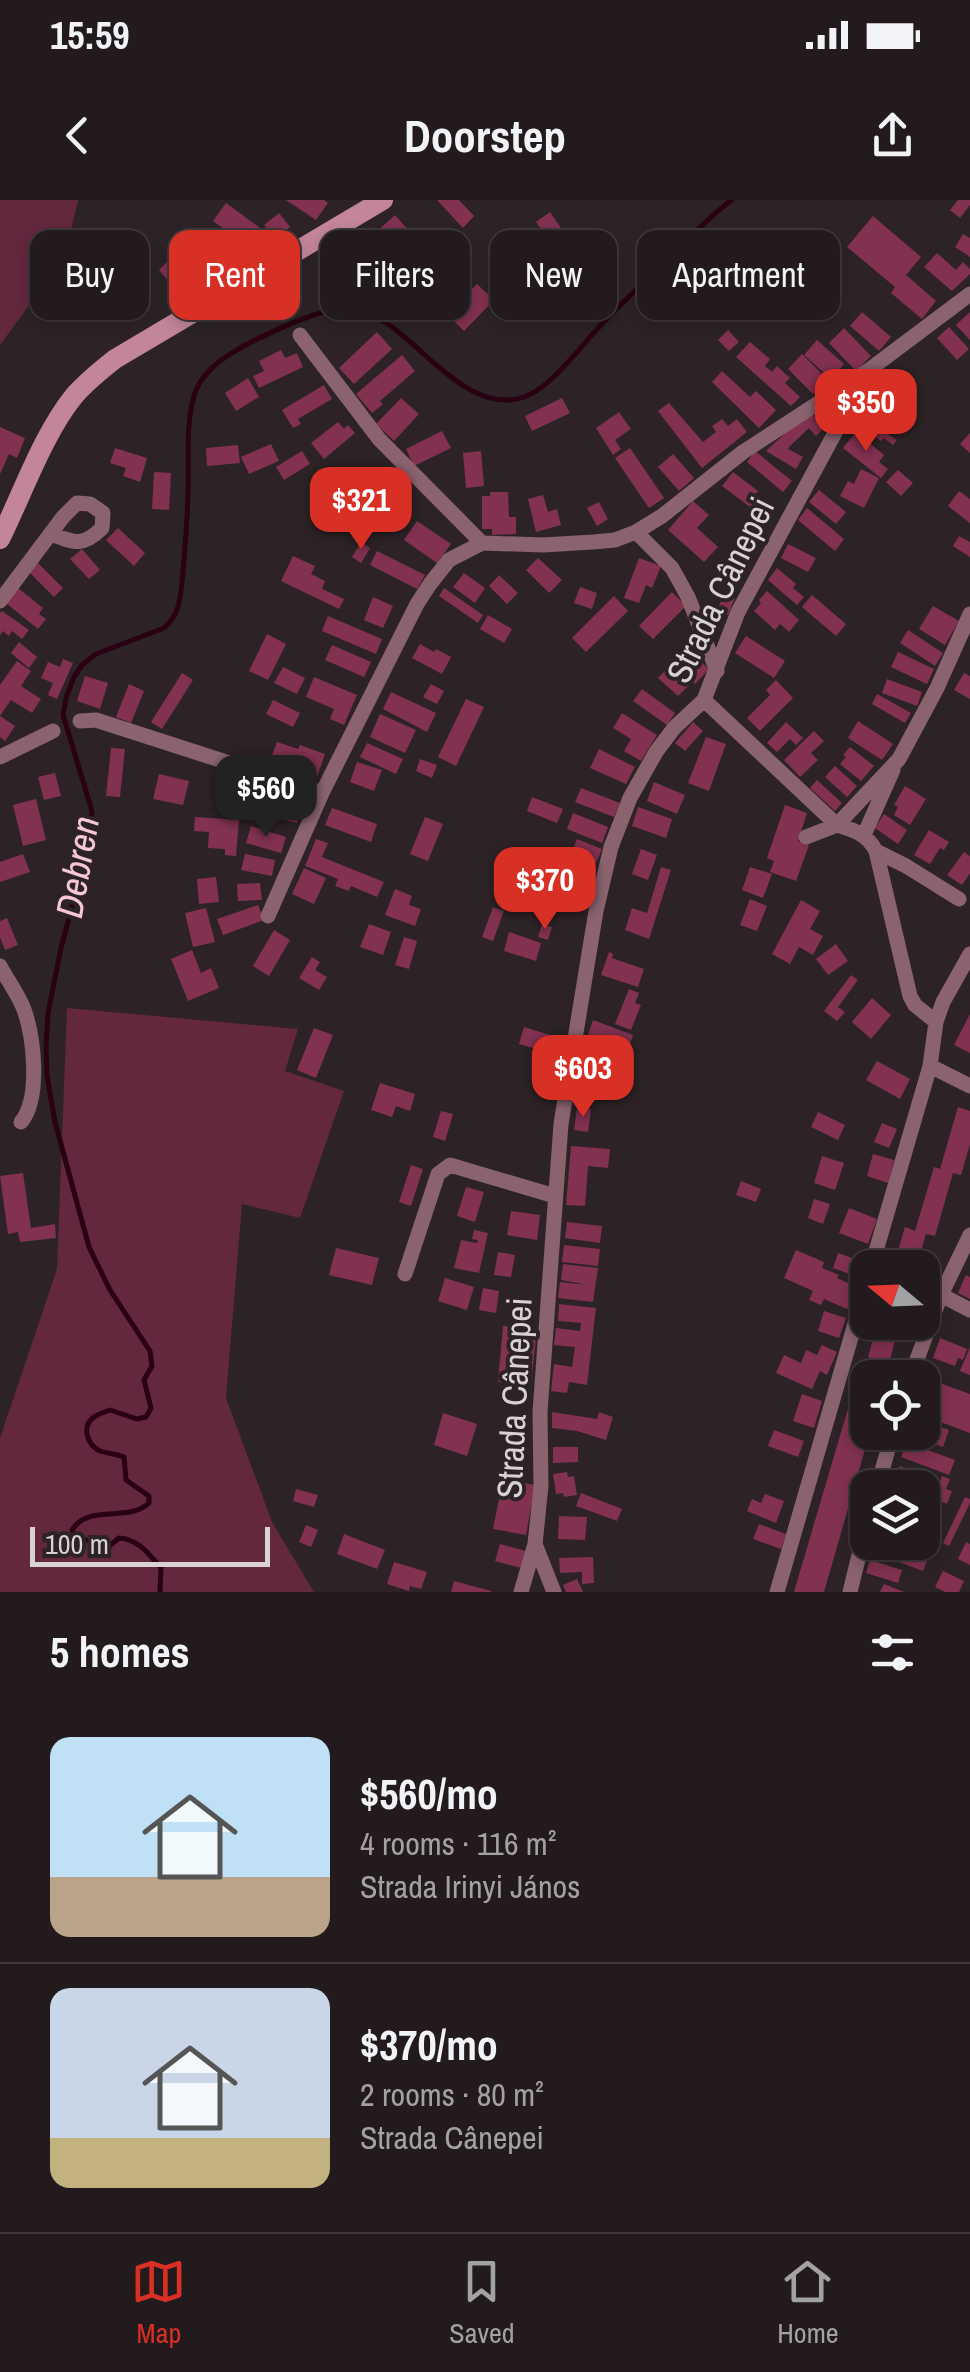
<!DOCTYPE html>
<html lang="en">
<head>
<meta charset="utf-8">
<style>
  :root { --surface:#221a1c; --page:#2a2325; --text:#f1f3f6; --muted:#a2a1a3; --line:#3f383b; --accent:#d93025 }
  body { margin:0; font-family:"Archivo Narrow",sans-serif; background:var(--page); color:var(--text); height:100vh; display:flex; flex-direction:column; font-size:38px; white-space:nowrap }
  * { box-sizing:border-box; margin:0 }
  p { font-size:32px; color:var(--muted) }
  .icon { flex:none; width:55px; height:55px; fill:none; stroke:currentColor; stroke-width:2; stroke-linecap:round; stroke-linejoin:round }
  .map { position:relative; height:1392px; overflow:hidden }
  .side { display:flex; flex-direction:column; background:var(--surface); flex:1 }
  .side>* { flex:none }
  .hud { position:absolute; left:30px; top:30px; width:910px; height:90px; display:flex; gap:20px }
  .needle { width:65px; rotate:289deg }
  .buttons { position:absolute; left:850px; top:1050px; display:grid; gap:20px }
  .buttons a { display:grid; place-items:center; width:90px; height:90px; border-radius:20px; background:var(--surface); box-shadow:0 5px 15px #0003,0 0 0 2px var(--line); font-size:50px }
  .scale { position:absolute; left:30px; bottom:25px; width:240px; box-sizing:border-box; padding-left:10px; border:5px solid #d8d2d4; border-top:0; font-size:28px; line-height:35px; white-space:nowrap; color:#d8d2d4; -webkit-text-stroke:8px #2d2326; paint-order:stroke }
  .price { position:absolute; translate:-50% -85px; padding:0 22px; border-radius:20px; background:var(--accent); color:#fff; font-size:32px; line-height:65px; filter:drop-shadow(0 2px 5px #0008) }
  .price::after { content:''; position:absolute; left:50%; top:60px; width:30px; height:22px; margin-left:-15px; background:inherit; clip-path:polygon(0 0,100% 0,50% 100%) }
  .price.current { background:#222; color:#fff }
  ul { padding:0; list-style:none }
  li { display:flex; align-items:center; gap:30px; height:250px; padding:0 50px }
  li+li { border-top:2px solid var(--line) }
  li span { display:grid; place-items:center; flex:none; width:280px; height:200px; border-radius:20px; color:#555 }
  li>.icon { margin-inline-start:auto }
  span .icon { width:120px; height:120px; fill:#fffc; stroke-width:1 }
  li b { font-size:42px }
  h2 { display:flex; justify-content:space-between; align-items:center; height:120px; padding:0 50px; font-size:42px }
  .pill { padding:0 35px; border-radius:20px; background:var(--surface); box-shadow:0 5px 15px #0003,0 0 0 2px var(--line); font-size:35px; line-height:90px }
  .pill.current { background:var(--accent); color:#fff }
  .status { display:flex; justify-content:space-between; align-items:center; height:70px; padding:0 50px; background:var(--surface); direction:ltr }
  .status svg { height:28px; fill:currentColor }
  header { display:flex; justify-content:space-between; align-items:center; height:130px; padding:0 50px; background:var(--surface); font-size:45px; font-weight:800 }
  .dock { display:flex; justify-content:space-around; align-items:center; height:140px; border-top:2px solid var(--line); background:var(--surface); font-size:28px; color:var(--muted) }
  .dock a { display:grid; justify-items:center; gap:5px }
  .dock .current { color:var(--accent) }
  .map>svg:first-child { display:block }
  .green { fill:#63273e }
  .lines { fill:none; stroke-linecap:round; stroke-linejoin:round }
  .stream { stroke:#290112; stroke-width:5 }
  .building { fill:#823151 }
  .minor { stroke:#8a636f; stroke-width:15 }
  .secondary { stroke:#c28599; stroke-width:20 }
  .labels { text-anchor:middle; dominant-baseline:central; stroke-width:8; stroke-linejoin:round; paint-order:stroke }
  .street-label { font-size:35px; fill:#d8d2d4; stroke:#2d2326 }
  .water-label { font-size:38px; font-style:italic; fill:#f8c7d6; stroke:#2d2326 }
</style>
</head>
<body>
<div class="status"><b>15:59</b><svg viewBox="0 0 49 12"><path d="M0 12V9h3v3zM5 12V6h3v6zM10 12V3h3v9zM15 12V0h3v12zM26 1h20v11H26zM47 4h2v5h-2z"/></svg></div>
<header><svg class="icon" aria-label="back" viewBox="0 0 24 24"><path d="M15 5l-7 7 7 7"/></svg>Doorstep<svg class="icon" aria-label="share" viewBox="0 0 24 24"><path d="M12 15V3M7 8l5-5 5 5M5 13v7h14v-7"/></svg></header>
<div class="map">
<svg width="970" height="1392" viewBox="0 0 970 1392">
  <rect width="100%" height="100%" fill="#2d2326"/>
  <path class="green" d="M0 0H78L65 56 0 145Z
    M67 808 298 829 285 871 344 891 300 1018 242 1004 226 1198 272 1322 314 1392H0V1238L57 1069Z"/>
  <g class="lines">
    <path class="stream" d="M160 1392 161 1368C149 1354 138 1339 119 1338L107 1348 98 1346 92 1340C82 1341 77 1339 72 1330 89 1303 128 1323 149 1303V1296L126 1280 124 1257C115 1253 108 1254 100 1251 87 1245 81 1226 94 1217 99 1214 104 1212 110 1210L137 1219 146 1217 151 1208 144 1180 152 1166 150 1151 110 1090 89 1047 55 922 47 876 46 847 48 813 61 748 89 642 92 611 63 515 66 498 74 477 82 465 96 454 164 428C181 414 181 392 183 372 185 344 188 316 188 289 189 257 185 220 196 190 201 178 210 169 220 161 244 143 323 105 352 108 409 115 462 225 529 195 553 184 582 145 600 126 622 102 647 80 671 57 690 38 709 16 732 0"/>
  </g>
  <path class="building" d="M286 0H324L328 3 316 20Z
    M437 0H459L474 16 463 28Z
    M958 0H970V5L960 18 950 10Z
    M226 3 275 39 264 25 279 13 290 27 275 39 278 41 266 57 245 41 243 43 213 21Z
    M550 12 561 28 547 37 536 22Z
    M395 15 419 42 411 49 432 73 420 83 414 76 402 87 384 66 395 57 374 34Z
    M873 16 921 57 906 75 936 101 922 119 891 93 895 87 847 47Z
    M749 34 760 44 752 53 756 57 753 60 738 46Z
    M963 34 970 38V57L955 47Z
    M360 47 383 75 367 89 343 61Z
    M221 51 239 69 230 78 212 60Z
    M937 53 956 70 963 62 970 69V74L952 91 924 67Z
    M172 57 186 72 172 85 159 70Z
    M477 84 494 100 464 131 447 114Z
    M862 112 891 137 879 151 850 126Z
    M970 112V140L956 125Z
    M949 127 969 149 957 160 937 138Z
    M844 128 871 156 856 171 829 143Z
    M728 130 739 142 729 151 718 140Z
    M377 132 392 149 354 184 339 168Z
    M817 140 844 164 831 179 804 155Z
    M750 142 770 159 765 166 772 172 777 166 790 178 785 183 800 197 791 206 736 157Z
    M281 150 285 158 297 153 303 167 259 188 253 176 264 171 259 161Z
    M802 154 827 179 813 194 788 169Z
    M402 155 415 171 380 201 383 204 372 213 356 194Z
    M722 171 750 197 756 191 776 210 759 228 712 182Z
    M899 176 917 192 899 211 882 195Z
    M248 178 259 197 236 211 225 193Z
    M324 185 332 199 298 219 301 224 293 228 282 210Z
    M401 198 419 214 394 241 376 224Z
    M562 198 570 213 532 231 525 216Z
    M669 203 703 242 716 232 712 226 722 219 728 226 737 219 747 232 702 268 658 211Z
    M875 205 895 220 886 233 897 240 893 245 884 238 881 241 860 226Z
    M809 211 825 227 816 236 809 228 790 246 788 249 803 257 796 269 766 251Z
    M619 212 631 229 615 240 621 249 613 255 596 228Z
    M338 222 344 229 348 225 355 233 324 259 311 243Z
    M0 227 25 238 17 258 9 254 0 274Z
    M442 231 451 248 414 266 406 249Z
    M856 232 884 255 879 262 888 269 881 278 843 248Z
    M970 233V253L960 244Z
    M271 244 279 261 249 274 241 257Z
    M238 245 240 263 207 266 206 248Z
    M115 248 147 258 140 282 123 276 126 268 110 263Z
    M630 248 664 298 649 308 615 258Z
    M302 251 310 264 284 280 276 267Z
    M481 251 484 286 466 288 463 253Z
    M755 251 792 281 783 292 747 262Z
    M673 254 694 278 679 291 658 267Z
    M861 269 879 278 864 308 840 296 848 281 854 284Z
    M898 270 913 283 901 296 886 282Z
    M154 272 171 273 169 310 152 309Z
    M733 272 758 291 752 298 759 303 754 310 722 286Z
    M819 290 846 312 836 324 809 302Z
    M959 291 970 299V323L948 306Z
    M490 292H508L509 317H516V334L492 335V329H482V296H490Z
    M543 295 548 312 557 309 561 325 536 332 528 299Z
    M693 301 709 315 697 328 718 347 704 362 668 330Z
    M599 302 608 319 597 326 587 308Z
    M807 308 844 339 835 351 798 320Z
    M417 321 451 344 437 363 404 340Z
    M118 328 145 353 134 366 106 340Z
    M959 336 970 342V357L953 346Z
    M361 342 370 348 361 363 352 357Z
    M788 344 816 358 808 372 781 358Z
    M82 349 100 370 89 379 70 359Z
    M377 351 425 375 417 389 370 365Z
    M293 356 315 366 311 374 325 381 322 389 344 399 339 409 281 381Z
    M538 358 562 380 549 393 526 370Z
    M639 358 661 366 652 388 646 385 639 403 624 398Z
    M38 363 63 388 54 397 29 372Z
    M777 368 796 384 793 388 804 397 797 405 768 380Z
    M464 373 485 388 475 403 453 387Z
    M499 375 518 393 507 404 489 386Z
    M580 387 597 393 592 409 574 403Z
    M18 388 43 408 39 414 46 419 38 429 6 403Z
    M444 388 483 415 478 423 439 396Z
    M767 391 799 420 789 432 780 424 775 430 754 411 761 403 759 400Z
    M672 392 686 406 653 439 639 426Z
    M724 393 735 398 728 415 717 411Z
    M812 395 846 424 836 436 802 407Z
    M614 396 628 411 586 452 572 438Z
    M373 397 393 406 383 428 364 420Z
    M933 406 959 421 945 445 919 429Z
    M2 411 29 430 22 439 12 431 9 436 3 431 0 435V413Z
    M488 415 512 429 504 443 480 429Z
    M328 416 382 439 376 454 322 431Z
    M908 430 943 453 935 466 900 443Z
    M267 434 286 444 268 480 249 471Z
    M746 436 785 461 774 478 735 453Z
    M19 442 37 457 29 468 11 453Z
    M420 444 434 452 436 449 451 457 442 474 412 458Z
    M332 445 371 462 364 477 325 460Z
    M686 448 709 469 695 484 692 482 678 496 658 478Z
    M898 452 934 469 927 484 891 467Z
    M63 459 73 463 57 499 48 495 53 483 41 478 48 462 60 467Z
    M17 461 31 471 21 486 41 499 32 513 11 500 0 516 15 526 5 541 0 537V485Z
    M283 467 305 478 297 494 274 483Z
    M182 473 193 480 162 529 151 522Z
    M964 473 970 476V499L954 490Z
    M85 476 108 483 100 509 77 501Z
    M314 477 357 495 344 525 330 519 334 509 306 497Z
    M887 479 922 492 917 506 882 493Z
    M776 480 793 498 760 531 747 518 770 495 766 490Z
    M129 484 144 491 131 523 116 517Z
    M431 484 444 491 437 504 423 497Z
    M642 489 675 513 667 525 633 501Z
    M391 492 436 513 427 532 383 509Z
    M877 494 911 513 905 523 872 504Z
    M466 499 484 507 456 566 438 557Z
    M273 500 300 513 293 527 266 514Z
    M622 513 657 535 641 561 624 551 631 539 613 528Z
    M380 514 416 530 405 553 370 537Z
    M858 521 893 544 882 560 848 538Z
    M693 522 703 531 685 551 675 543Z
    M786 522 803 538 796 545 790 539 777 552 767 543Z
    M814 531 824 541 811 553 818 560 800 577 784 560Z
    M706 537 726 544 709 591 688 583Z
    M277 542 298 549 300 545 325 554 317 577 270 561Z
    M367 543 403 559 396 574 360 557Z
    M850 547 874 566 861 581 840 564 846 557 843 555Z
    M111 548 125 549 120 597 106 596Z
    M599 549 635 567 626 584 590 568Z
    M420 559 437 565 432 578 416 571Z
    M357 562 382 570 374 591 350 582Z
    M835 566 857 586 847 597 825 577Z
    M55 573 61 596 44 600 38 577Z
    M159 574 189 581 183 605 153 599Z
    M817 580 842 603 835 611 810 588Z
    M654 582 685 595 677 614 647 601Z
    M905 586 926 599 910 625 894 615 898 607 894 605Z
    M581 588 620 603 614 617 575 602Z
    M253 591 302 604 297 623 240 609 244 594 252 596Z
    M532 597 563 609 557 623 527 611Z
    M36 599 46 640 23 646 13 605Z
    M785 605 807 613 798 641 809 645 796 681 770 672 774 661 767 658Z
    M638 607 672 619 666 638 632 626Z
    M332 608 377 624 371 642 325 625Z
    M573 613 608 627 602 643 567 629Z
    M884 614 907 630 898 644 875 628Z
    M195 617 239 620 236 656 225 655V649L208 648 209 632 194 631Z
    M425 617 443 624 428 661 410 654Z
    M251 626 286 637 281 653 246 643Z
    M929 630 949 642 944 650 940 648 930 664 914 655Z
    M316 639 328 643 322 657 384 682 377 697 351 686 349 691 335 686 338 679 305 666Z
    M577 639 602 649 596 663 571 654Z
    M641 649 657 655 648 680 632 674Z
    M964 652 970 656V673L962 685 947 675Z
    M23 654 30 672 0 682V662Z
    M245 654 275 660 272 676 241 670Z
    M567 659 595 671 589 686 561 675Z
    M661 667 671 670 649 739 625 730 632 708 647 713Z
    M750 667 772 674 763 698 742 690Z
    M304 668 326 678 314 704 292 694Z
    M216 677 219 702 199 704 197 679Z
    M260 683 262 700 238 701 237 684Z
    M395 689 412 696 409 705 421 709 415 726 385 715Z
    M750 699 767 706 757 731 740 725Z
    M801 700 820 711 810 729 823 736 813 755 799 747 790 764 772 754Z
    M258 705 264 720 223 735 217 719Z
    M493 707 504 711 493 741 482 737Z
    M206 708 215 742 193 747 185 713Z
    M7 718 18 745 5 750 0 737V721Z
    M369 724 391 732 383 755 360 747Z
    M542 724 552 727 548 740 538 737Z
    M274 730 290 740 269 776 253 766Z
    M509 732 541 743 536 761 504 751Z
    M404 737 417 741 409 769 395 765Z
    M836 744 848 761 828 775 816 759Z
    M192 750 201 773 211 768 219 788 188 801 171 759Z
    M609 752 613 754 612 758 644 769 638 787 601 775Z
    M312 757 320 762 315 770 327 777 319 790 299 778Z
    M851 775 858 780 838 807 845 812 837 821 824 811Z
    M629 789 639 793 635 803 641 805 631 830 615 824Z
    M872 798 891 815 871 839 852 822Z
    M970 814V853L954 845Z
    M593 820 633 835 628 850 588 835Z
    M524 827 563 839 558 855 519 844Z
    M314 828 333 835 316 878 297 870Z
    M589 844 615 853 611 866 584 858Z
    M877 861 910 879 900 899 866 880Z
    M586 863 610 868 606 893 581 889Z
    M380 883 415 894 410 911 396 906 392 917 371 910Z
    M958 907 970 911V944L961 975 953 973 935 1036 926 1034 916 1068H893L905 1027 915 1031 934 967 940 969Z
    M577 908 591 909 588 932 574 930Z
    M441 911 453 914 445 941 433 937Z
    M818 912 845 925 838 940 811 927Z
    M882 923 897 929 889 948 874 942Z
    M571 946 610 949 608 968 588 966 585 1006 566 1005Z
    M873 954 894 960 888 983 867 976Z
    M822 956 844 963 835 990 814 983Z
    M411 965 423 969 411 1006 399 1002Z
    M23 973 31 1028 55 1024 56 1038 20 1042 18 1032 8 1034 0 976Z
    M741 981 761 989 756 1002 736 995Z
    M466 987 484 992 475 1022 457 1016Z
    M814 999 830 1004 823 1024 808 1018Z
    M849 1008 877 1019 868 1044 839 1033Z
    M511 1011 540 1015 537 1040 507 1035Z
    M567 1022 602 1026 600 1043 565 1038Z
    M474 1030 488 1033 479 1073 454 1068 461 1040 477 1043 478 1040 472 1039Z
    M564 1045 600 1049 598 1066 562 1062Z
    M336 1048 379 1058 372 1085 329 1075Z
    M796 1050 824 1062 822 1068 839 1075 837 1078 857 1087 847 1109 824 1099 821 1105 809 1100 813 1091 784 1078Z
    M498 1052 515 1055 511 1077 494 1075Z
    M838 1053 863 1062 858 1077 833 1068Z
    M563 1064 598 1068 593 1102 558 1098 560 1082 588 1085 561 1080Z
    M966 1075 970 1077V1099L958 1093Z
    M445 1078 474 1087 467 1110 438 1101Z
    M483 1088 499 1091 496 1113 479 1110Z
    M559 1104 596 1108 587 1185 569 1182 567 1193 551 1191 554 1164 572 1167 575 1147 554 1145 556 1128 580 1131 581 1123 558 1121Z
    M824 1111 846 1118 839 1138 818 1131Z
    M878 1122H900L889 1163 868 1157Z
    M503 1126 537 1129 531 1185 498 1182Z
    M940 1138 967 1149 963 1160 958 1158 955 1166 933 1158Z
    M822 1145 837 1152 827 1175 820 1171 812 1189 776 1173 784 1155 801 1163 806 1150 817 1155Z
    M970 1147V1175L960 1171Z
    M926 1178 970 1194V1233L935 1220 940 1207 922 1201V1188Z
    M802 1194 822 1201 814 1228 793 1221Z
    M852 1195 868 1200V1232H870L824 1392H794Z
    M552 1212 597 1219 599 1212 613 1217 606 1240 577 1231 552 1228Z
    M443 1213 477 1224 467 1256 434 1245Z
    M922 1221 949 1230 943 1247 905 1233 922 1232Z
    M774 1230 804 1241 798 1257 768 1246Z
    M906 1242 955 1260 949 1275 901 1257Z
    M553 1247H578V1262L553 1263Z
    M900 1266 940 1282 942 1276 950 1279 946 1289 952 1291 947 1304 933 1298 929 1309 922 1307V1288H906L893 1282Z
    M567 1272 568 1277 574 1276 577 1295 564 1297 563 1293 556 1294 553 1274Z
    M503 1279 535 1285 526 1335 493 1329Z
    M296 1289 318 1295 314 1307 293 1301Z
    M581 1293 622 1309 617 1321 576 1306Z
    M765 1294 784 1301 776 1323 747 1311 752 1299 761 1303Z
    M965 1297 970 1299V1303L949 1346 943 1343Z
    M559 1316 587 1317 585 1340 558 1339Z
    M759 1324 786 1334 781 1349 753 1339Z
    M306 1325 318 1330 311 1347 299 1342Z
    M931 1332 937 1334 923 1371 872 1352 876 1342H907L905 1348 916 1352 920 1342 927 1343Z
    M344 1334 385 1350 377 1369 337 1354Z
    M966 1342 970 1344V1365L958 1359Z
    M500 1344 526 1351 521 1368 495 1361Z
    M593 1357 594 1383 582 1384V1372L560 1373 559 1358Z
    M870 1360 902 1370 898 1383 866 1373Z
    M394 1362 427 1372 421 1389 410 1386 409 1391 387 1384Z
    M943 1371 964 1381 959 1392H945L935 1387Z
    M577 1379 583 1392H566L563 1385Z
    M454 1381 491 1391V1392H451Z
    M884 1384 904 1392H880Z"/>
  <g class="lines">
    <path class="minor" d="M300 135 379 239 482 343
      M636 332 672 368 688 397 717 471
      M0 401 63 317 77 303 90 304 103 313 102 328C83 347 75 343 51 334
      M704 500 837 625C854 630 867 634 876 651L910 796 915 805 936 822
      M80 521 96 520 322 593
      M0 557 53 531
      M864 635 893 570
      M806 637 837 625 899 559 937 488 970 414
      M876 651 906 666 959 699
      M268 716 322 593 417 404 430 384 449 360 482 343 543 345 593 342 615 340 636 332 662 316 743 252 869 170 970 94
      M0 766C7 779 17 793 23 807 34 835 41 898 21 922
      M930 866 970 886
      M871 1068 930 866 936 822 943 802 970 754
      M405 1074 438 974 450 965 555 996
      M941 1095 970 1110
      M910 1178 941 1095 970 1035
      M877 1288 893 1232
      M535 1344 554 1392
      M521 1392 535 1344 541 1286 540 1212 561 924 596 711 611 647 630 598 656 552 674 528 704 500 738 412 869 170
      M777 1392 868 1079
      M850 1392 868 1318"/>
    <path class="secondary" d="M0 339C22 295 43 234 74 196 86 182 101 170 115 159L383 0"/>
  </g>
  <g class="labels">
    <g class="street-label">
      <text transform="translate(720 390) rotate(-64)">Strada Cânepei</text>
      <text transform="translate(514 1198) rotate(-87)">Strada Cânepei</text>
    </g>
    <g class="water-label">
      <text transform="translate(77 667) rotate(-80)">Debren</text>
    </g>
  </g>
</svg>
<div class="buttons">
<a><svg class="needle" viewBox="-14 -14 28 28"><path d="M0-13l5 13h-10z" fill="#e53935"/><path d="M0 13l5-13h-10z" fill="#a2a1a3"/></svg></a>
<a><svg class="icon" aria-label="locate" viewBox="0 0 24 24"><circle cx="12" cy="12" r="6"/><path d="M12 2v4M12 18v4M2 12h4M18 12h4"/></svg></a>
<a><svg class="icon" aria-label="layers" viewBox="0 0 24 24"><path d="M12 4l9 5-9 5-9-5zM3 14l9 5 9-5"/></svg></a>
</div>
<div class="scale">100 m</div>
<b class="price" style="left:866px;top:254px">$350</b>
<b class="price" style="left:361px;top:352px">$321</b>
<b class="price current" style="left:266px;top:640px">$560</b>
<b class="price" style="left:545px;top:732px">$370</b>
<b class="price" style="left:583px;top:920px">$603</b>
<div class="hud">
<a class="pill">Buy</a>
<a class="pill current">Rent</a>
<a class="pill">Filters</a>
<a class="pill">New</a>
<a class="pill">Apartment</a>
</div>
</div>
<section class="side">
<h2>5 homes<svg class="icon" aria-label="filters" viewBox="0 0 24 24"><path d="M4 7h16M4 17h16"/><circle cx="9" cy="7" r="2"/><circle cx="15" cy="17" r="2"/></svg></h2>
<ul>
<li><span style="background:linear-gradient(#bfe0f5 70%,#b9a48a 0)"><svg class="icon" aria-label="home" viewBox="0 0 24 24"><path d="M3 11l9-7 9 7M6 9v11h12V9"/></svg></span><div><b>$560/mo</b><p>4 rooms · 116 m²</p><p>Strada Irinyi János</p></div></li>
<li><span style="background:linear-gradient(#c9d6e8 75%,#c2b280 0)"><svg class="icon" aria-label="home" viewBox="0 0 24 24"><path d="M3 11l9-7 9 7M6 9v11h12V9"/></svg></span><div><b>$370/mo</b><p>2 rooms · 80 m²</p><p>Strada Cânepei</p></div></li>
</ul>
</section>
<nav class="dock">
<a class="current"><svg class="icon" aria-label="map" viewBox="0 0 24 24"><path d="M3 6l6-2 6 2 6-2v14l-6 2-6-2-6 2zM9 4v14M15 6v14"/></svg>Map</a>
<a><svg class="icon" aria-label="saved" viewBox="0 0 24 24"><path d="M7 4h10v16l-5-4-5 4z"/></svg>Saved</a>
<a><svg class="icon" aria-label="home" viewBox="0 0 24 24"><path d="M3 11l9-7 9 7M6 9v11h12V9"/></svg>Home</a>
</nav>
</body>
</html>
